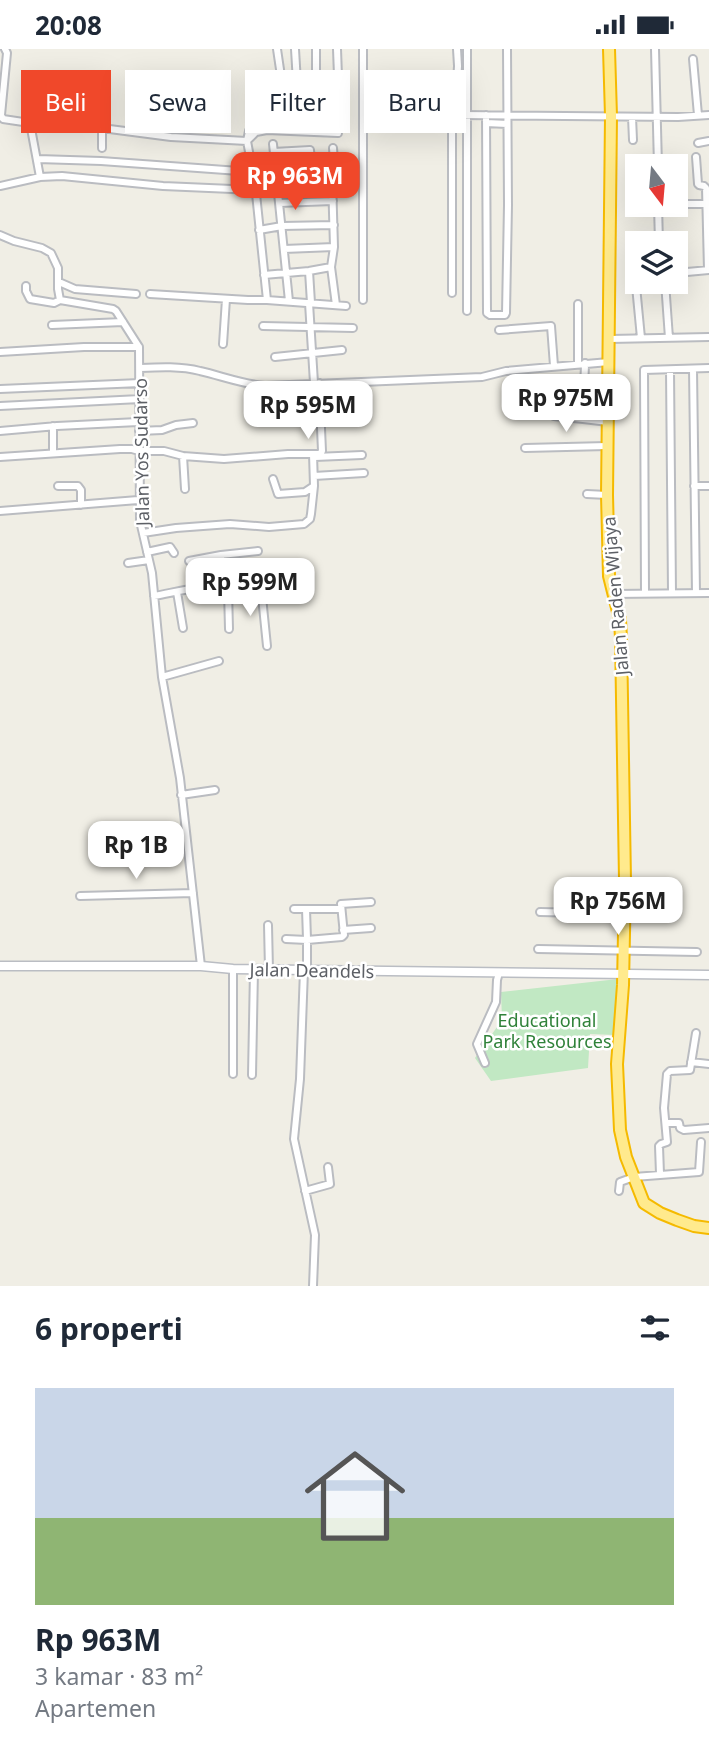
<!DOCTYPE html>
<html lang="id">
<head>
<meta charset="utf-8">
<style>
  :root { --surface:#fff; --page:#f6f6f7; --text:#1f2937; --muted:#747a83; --line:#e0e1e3; --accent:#f0482a }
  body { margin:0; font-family:"Noto Sans",sans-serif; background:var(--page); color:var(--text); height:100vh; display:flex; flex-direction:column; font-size:26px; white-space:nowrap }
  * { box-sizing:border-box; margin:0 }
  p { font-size:23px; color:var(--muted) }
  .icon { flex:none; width:38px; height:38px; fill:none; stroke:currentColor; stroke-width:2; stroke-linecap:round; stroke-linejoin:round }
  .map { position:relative; height:1237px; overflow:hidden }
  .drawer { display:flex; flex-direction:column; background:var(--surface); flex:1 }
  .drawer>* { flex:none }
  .hud { position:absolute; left:21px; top:21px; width:668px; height:63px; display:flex; gap:14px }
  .needle { width:46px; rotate:164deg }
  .controls { position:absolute; left:625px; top:105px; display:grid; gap:14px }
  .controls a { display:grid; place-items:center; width:63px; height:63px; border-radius:0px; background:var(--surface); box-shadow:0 7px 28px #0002; font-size:35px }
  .price { position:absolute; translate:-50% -60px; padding:0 16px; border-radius:14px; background:#fff; color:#222; font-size:23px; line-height:46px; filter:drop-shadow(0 2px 4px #0008) }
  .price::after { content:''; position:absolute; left:50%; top:42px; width:21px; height:16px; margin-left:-10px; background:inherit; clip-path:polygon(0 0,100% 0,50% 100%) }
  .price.on { background:var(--accent); color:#fff }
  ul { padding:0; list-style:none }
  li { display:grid; align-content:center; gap:14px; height:371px; padding:0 35px }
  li+li { border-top:2px solid var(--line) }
  li span { display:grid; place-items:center; height:217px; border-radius:0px; color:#555 }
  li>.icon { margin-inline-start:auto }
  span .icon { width:126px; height:126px; fill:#fffc; stroke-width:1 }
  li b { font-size:30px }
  h2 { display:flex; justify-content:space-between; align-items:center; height:84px; padding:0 35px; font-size:30px }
  .chip { padding:0 24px; border-radius:0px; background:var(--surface); box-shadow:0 7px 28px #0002; font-size:24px; line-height:63px }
  .chip.on { background:var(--accent); color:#fff }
  .status { display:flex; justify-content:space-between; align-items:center; height:49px; padding:0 35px; background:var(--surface); direction:ltr }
  .status svg { height:19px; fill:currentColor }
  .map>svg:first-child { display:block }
  .green { fill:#c1e8c3 }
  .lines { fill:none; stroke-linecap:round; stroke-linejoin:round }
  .street-casing { stroke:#babcc1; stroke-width:10 }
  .secondary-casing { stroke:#babdc3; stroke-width:11 }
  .highway-casing { stroke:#f5ba00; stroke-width:14 }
  .street { stroke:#fff; stroke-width:6 }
  .secondary { stroke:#fff; stroke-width:8 }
  .highway { stroke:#ffea8d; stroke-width:10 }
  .labels { text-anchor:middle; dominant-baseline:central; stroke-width:5; stroke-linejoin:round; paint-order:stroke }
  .street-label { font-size:18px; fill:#5d6066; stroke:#fff }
  .park-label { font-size:18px; fill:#30823a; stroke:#fff }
</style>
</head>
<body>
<div class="status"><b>20:08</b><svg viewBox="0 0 49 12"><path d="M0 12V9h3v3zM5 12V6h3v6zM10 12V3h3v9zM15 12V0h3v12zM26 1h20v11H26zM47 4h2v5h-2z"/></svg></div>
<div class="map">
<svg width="709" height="1237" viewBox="0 0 709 1237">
  <rect width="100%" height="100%" fill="#f0eee5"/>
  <path class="green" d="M618 930 614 986 590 985 588 1019 491 1032 475 1009 502 971 501 943Z"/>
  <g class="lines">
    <defs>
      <path id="street" d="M5 0 7 4 1 66 3 70 30 74 102 79 171 88 247 92 256 83 267 81 338 84
        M277 0 282 34 284 36 297 34 306 35 305 58
        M295 0 297 34
        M316 0V55L332 63 335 61 338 27 337 0
        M655 0 658 117
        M693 10 698 66
        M363 65 678 68 709 66
        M455 66 458 17 457 0
        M486 66 487 264 490 266H505L506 264 508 156 507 0
        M632 68 633 91
        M30 74 40 128 62 127 163 137 255 141
        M486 74 507 75
        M102 79V99
        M249 82 247 92 255 135 332 130
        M698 94 709 92
        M273 95 289 252
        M274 103 310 101 313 131
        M696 108 698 135 699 136 704 137 706 139 708 221
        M38 110 101 112 253 123
        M255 135 267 251 346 257
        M0 137 40 128
        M279 154 333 152
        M682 155H706
        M658 156 659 194
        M259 181 282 177 334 176
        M0 186 14 192 42 199 51 204 58 219V240L60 251 113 260 116 262 139 298 140 472 152 524 162 628 180 729 201 917
        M284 200 334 198
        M678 202V224
        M331 218 336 256
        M309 222 311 254
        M676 224 709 221
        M264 226 309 222 331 218 334 198 332 130 335 125 333 99
        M59 233 75 240 136 245
        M665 233 669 289
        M26 237V242L30 250 54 254 60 251
        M636 237 641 289
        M452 244V66
        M150 245 248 251H267
        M363 251V0
        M309 254 314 334
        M578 255V314
        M467 262V0
        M52 276 123 273
        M263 277 353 279
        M499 281 551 277 554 317
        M610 290 709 288
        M223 295 226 250
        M0 303 84 298H139
        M275 308 342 301
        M585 314C585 333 581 352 583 370L608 373
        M140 319C160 318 181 317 200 322 222 327 242 335 265 337L482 328 506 322 609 313
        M693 320 696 544
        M670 321 672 544
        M0 340 140 334
        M0 357 140 350
        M554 367 583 370
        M53 377V404
        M0 382 57 377 138 373
        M139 382 162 381 176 376 193 374
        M525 399 607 397
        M183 407 185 440
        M0 408 120 400H132L139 402H164L183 407 224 410 288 405H313
        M315 408 362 406
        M314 427 364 424
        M273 430 278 445 305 443 314 437 313 405H320L322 402 319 334
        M58 437H78L81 441V456
        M694 437H709
        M587 445 607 446
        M0 462 138 451
        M143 484 176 479 230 475 269 478 304 475 310 470 311 465 314 437
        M147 503 170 498 174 504
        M221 506 258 502
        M189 512 221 506V538
        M128 514 149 511
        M261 538 267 597
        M228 541 229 580
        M177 543 183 579
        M645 544 644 321 709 319
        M613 545 709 544
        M154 547C178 543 205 534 228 541L276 536
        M162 628 219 612
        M181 746 215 741
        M80 847 193 844
        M294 860H341
        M306 860 307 890
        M540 863 625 865
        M268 876 269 921
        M343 881 371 879
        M286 890 307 891 342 888 344 886 341 855 371 853
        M538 900 697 903
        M233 920V1025
        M304 921 300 1030 294 1090 315 1186 313 1237
        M307 921V891
        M691 1013 709 1015
        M485 1014 477 995 496 953 497 931 499 924
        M252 1026 254 921
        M666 1074H679L680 1079 684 1081 709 1079
        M660 1125 659 1097 661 1095 667 1093 664 1059 667 1025 670 1022 690 1021 696 984
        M305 1142 330 1135 328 1118
        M619 1142 620 1133 634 1128 699 1123 701 1093"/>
      <path id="secondary" d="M0 917H201L233 920 307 921 709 926"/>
      <path id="highway" d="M609 0 611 67 607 446 609 527 620 571 621 589 625 831 623 936 617 1015 620 1081 626 1108 644 1154 660 1164 677 1171 694 1177 709 1179"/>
    </defs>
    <use href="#street" class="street-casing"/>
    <use href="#secondary" class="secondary-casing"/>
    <use href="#highway" class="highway-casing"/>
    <use href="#street" class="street"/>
    <use href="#secondary" class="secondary"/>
    <use href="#highway" class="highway"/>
  </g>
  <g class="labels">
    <g class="street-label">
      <text transform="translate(141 403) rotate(-91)">Jalan Yos Sudarso</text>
      <text transform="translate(615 547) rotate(-95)">Jalan Raden Wijaya</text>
      <text transform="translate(312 921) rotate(1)">Jalan Deandels</text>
    </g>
    <g class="park-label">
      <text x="547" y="971">Educational<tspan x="547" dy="21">Park Resources</tspan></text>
    </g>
  </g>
</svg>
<div class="controls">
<a><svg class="needle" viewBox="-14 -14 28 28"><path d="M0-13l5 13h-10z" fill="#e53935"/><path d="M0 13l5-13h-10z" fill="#747a83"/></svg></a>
<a><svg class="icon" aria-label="layers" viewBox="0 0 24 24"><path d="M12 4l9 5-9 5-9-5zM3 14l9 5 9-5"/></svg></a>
</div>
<b class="price on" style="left:295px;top:163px">Rp 963M</b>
<b class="price" style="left:566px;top:385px">Rp 975M</b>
<b class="price" style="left:308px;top:392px">Rp 595M</b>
<b class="price" style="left:250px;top:569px">Rp 599M</b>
<b class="price" style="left:136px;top:832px">Rp 1B</b>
<b class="price" style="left:618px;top:888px">Rp 756M</b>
<div class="hud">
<a class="chip on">Beli</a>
<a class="chip">Sewa</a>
<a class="chip">Filter</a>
<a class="chip">Baru</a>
</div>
</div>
<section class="drawer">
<h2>6 properti<svg class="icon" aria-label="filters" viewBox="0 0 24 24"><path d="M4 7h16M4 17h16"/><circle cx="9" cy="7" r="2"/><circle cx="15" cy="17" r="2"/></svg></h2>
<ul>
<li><span style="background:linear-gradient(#c9d6e8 60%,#8fb573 0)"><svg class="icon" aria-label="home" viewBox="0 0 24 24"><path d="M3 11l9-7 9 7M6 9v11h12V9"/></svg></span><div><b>Rp 963M</b><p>3 kamar · 83 m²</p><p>Apartemen</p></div></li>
</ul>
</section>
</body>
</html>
